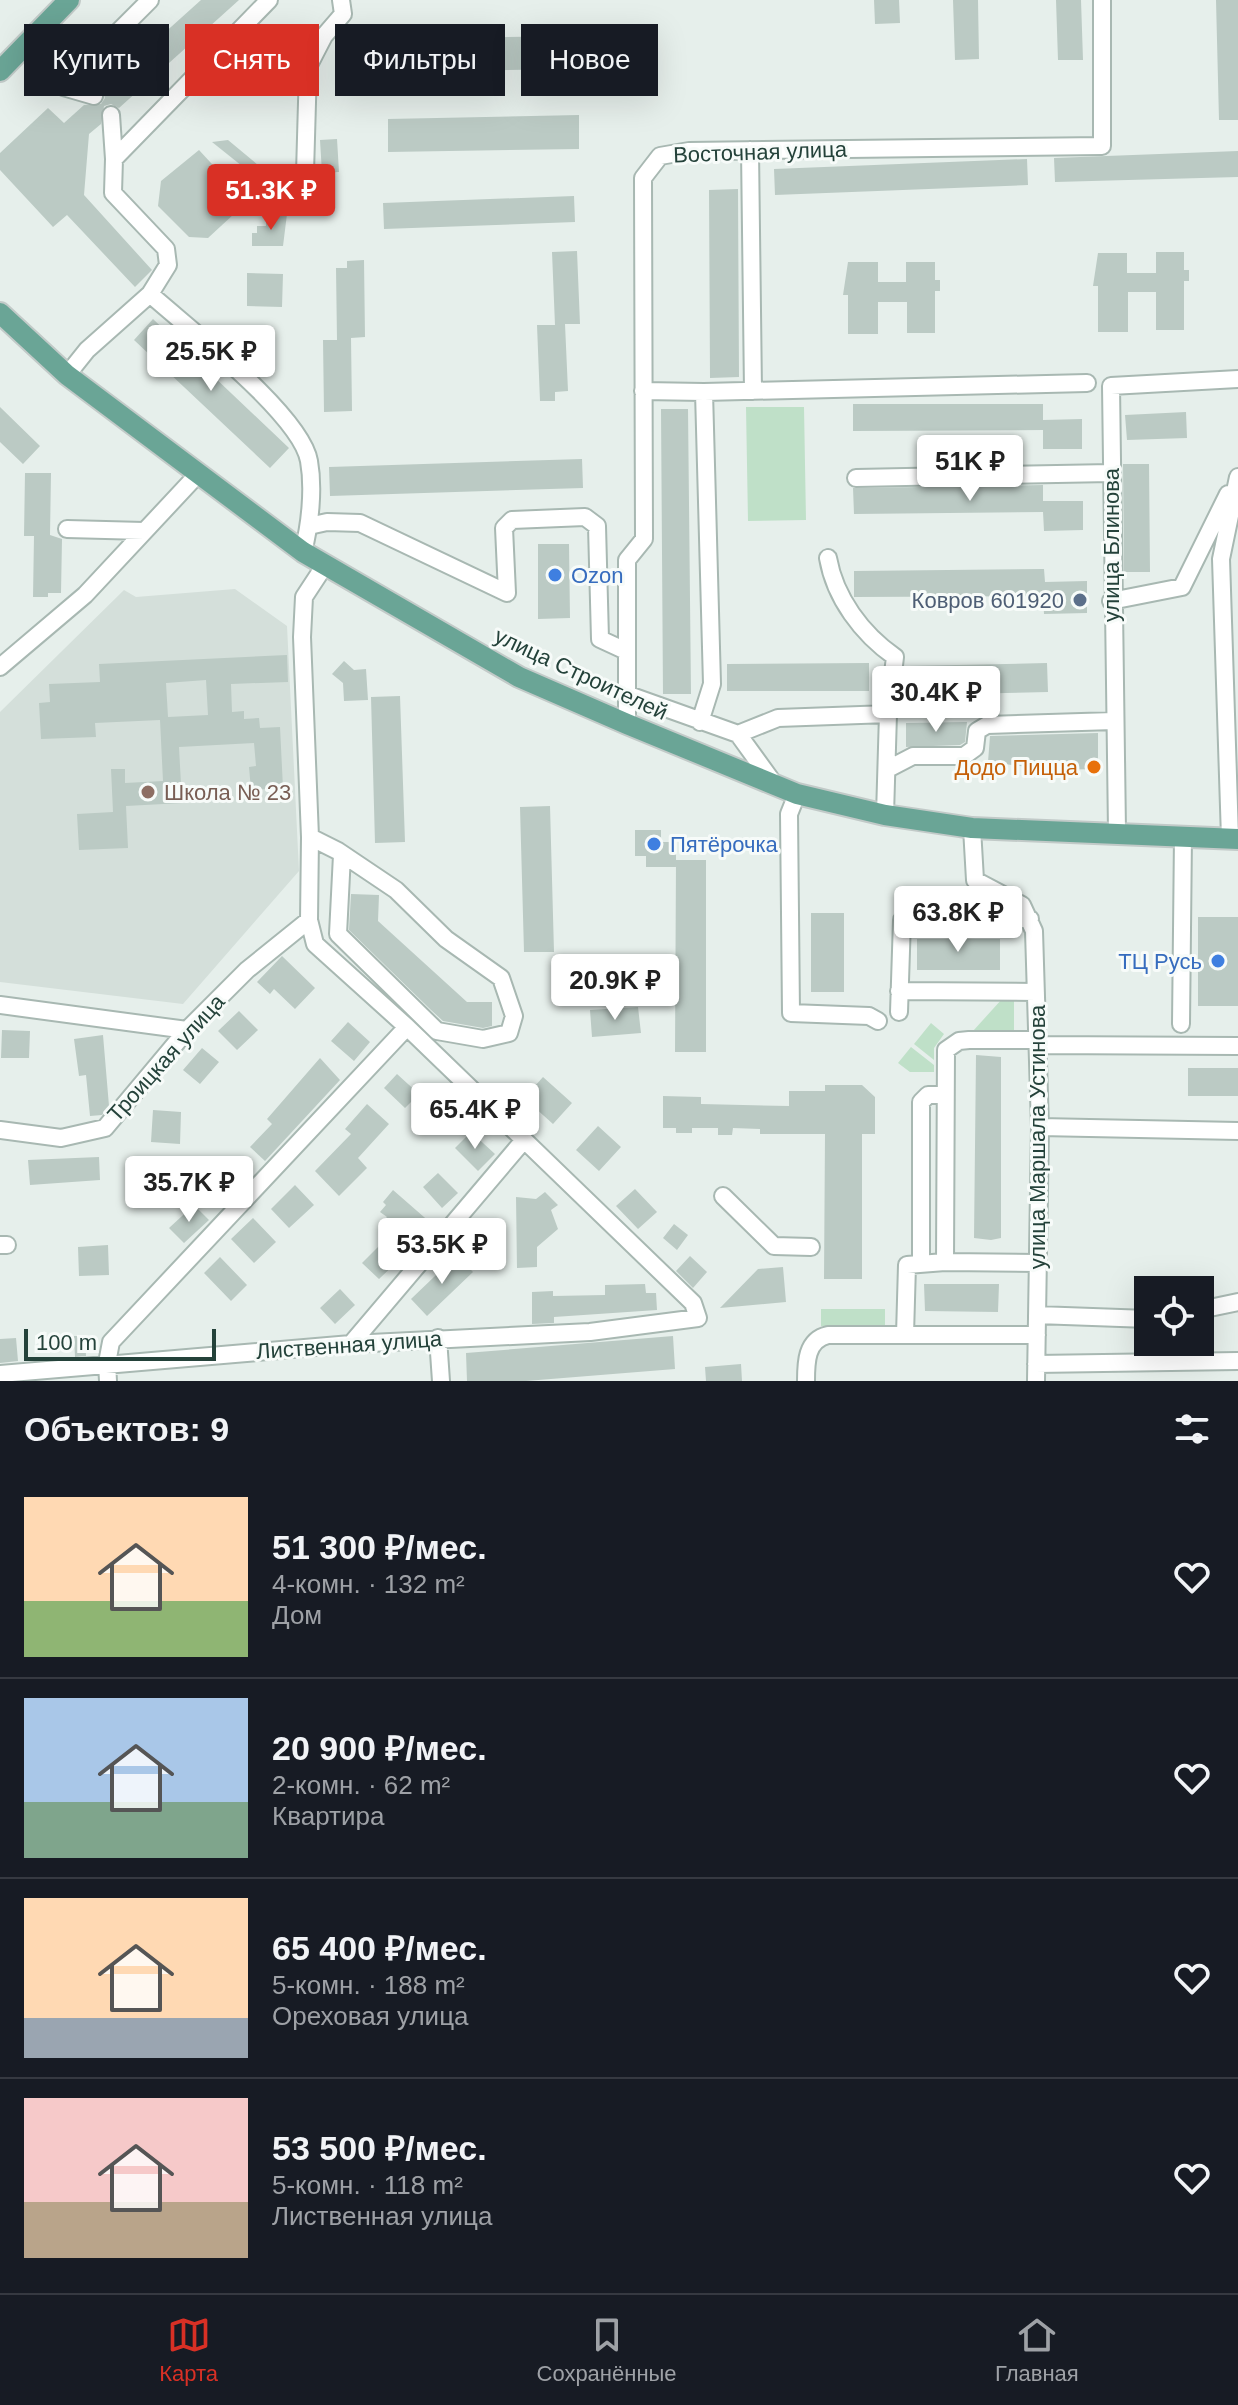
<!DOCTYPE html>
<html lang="ru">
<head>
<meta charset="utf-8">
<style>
  :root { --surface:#171b24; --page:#20242c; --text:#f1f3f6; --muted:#9ea1a6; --line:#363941; --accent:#d93025 }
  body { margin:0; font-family:Arial,sans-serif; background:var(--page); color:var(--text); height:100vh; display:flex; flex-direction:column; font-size:30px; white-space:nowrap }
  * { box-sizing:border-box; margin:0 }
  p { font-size:26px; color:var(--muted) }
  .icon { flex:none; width:44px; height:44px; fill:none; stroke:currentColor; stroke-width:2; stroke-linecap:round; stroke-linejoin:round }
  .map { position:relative; height:1381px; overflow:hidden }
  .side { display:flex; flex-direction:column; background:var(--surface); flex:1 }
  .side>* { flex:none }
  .hud { position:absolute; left:24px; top:24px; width:800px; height:72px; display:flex; gap:16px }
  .tools { position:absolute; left:1134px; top:1276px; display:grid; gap:16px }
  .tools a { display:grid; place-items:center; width:80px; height:80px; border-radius:0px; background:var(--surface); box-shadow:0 8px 32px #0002; font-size:40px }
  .scale { position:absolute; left:24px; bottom:20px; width:192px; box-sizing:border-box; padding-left:8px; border:4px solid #24423a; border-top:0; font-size:22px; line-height:28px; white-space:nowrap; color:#24423a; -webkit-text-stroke:6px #f7fbf9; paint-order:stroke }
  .price { position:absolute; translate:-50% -68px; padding:0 18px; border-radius:8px; background:#fff; color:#222; font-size:26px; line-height:52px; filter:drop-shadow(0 2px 4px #0008) }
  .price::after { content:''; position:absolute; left:50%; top:48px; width:24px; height:18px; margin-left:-12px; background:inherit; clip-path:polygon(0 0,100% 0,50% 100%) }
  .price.on { background:var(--accent); color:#fff }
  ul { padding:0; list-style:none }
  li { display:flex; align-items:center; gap:24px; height:200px; padding:0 24px }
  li+li { border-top:2px solid var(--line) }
  li span { display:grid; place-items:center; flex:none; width:224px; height:160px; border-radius:0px; color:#555 }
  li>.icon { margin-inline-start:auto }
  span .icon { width:96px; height:96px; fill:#fffc; stroke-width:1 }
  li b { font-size:34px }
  h2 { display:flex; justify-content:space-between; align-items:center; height:96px; padding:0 24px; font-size:34px }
  .pill { padding:0 28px; border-radius:0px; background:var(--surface); box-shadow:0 8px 32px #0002; font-size:28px; line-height:72px }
  .pill.on { background:var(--accent); color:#fff }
  .tabs { display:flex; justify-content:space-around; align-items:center; height:112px; border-top:2px solid var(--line); background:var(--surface); font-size:22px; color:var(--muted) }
  .tabs a { display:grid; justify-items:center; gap:4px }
  .tabs .on { color:var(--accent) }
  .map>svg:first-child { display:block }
  .built { fill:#d4dfda }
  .green { fill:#bfe0c8 }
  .building { fill:#bbcac4; fill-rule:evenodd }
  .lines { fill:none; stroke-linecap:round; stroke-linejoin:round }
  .minor-casing { stroke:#a8b8b2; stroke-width:20 }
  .major-casing { stroke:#c2cac8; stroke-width:24 }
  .minor { stroke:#fff; stroke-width:16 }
  .major { stroke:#6aa596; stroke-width:20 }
  .shop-dot { fill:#3f7fe0; stroke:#f7fbf9; stroke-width:3 }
  .service-dot { fill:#5c6f8a; stroke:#f7fbf9; stroke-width:3 }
  .food-dot { fill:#e8710a; stroke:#f7fbf9; stroke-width:3 }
  .education-dot { fill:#8d6e63; stroke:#f7fbf9; stroke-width:3 }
  .labels { text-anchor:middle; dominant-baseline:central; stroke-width:6; stroke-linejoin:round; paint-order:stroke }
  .street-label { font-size:22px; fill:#24423a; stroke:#f7fbf9 }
  .shop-label { font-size:22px; fill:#366cbe; stroke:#f7fbf9; text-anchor:start }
  .service-label { font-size:22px; fill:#4e5e75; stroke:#f7fbf9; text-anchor:end }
  .food-label { font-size:22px; fill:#c56008; stroke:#f7fbf9; text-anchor:end }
  .education-label { font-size:22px; fill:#785e54; stroke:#f7fbf9; text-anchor:start }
</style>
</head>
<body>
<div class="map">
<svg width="1238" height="1381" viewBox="0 0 1238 1381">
  <rect width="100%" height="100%" fill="#e6efeb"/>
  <path class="built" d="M235 589 287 626 299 871 183 1004 0 982V712L124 590 136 597Z"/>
  <path class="green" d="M746 407H804L806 520 748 521Z
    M1002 999H1014V1031H973Z
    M931 1023 944 1034 934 1048V1060L914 1044Z
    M911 1047 934 1065V1072H910L898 1063Z
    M821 1309H885V1326H821Z"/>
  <path class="building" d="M201 0H239L119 108 111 104 104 106 101 124 89 134 84 195 152 270 135 287 67 215 53 227 0 170V153L48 108 64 123 84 105 101 104 105 98 102 89Z
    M874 0H899L900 23 875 24Z
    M953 0H978L979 59 955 60Z
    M1056 0H1081L1083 60H1058Z
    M1216 0H1238V120H1219Z
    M570 36V69L380 72 379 39Z
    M579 115V149L388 152V119Z
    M337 139 339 172 322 173 320 140Z
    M228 140 258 165 259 191 249 200 247 170 212 142Z
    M199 150 247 202 208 238 189 237 158 206 161 181Z
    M1238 151V177L1055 182 1054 158Z
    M1027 159 1028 185 775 195 774 169Z
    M738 189 739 377 710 378 709 190Z
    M574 196 575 222 384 229 383 203Z
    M287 214 283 246H252V233H257V226H266V215Z
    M577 251 580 324H565L568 391 555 392V401H540L537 325H555L552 252Z
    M1156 252H1184V270H1189V281H1184V330H1156V292H1128V332H1098V286H1093L1098 253H1127V273H1156Z
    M364 260 365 337 351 338 352 411 324 412 323 340H337L336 268H347V261Z
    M848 262H878V282H906V262H935V280H940V291H935V333H907V302H878V334H848V295H843Z
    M247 273 283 274 282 307 247 306Z
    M153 319 289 448 270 468 134 340Z
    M853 404H1043V420L1082 419V449H1043V430L853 431Z
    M0 407 40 446 23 464 0 442Z
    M661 409H688L691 694H663Z
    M1186 412 1187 438 1127 440 1125 415Z
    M582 459 583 488 330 496 329 467Z
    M1123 464H1149L1150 572H1124Z
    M25 473H51L50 535 62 539 61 593H48V597H33L34 536H24Z
    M1043 485V501H1083V530L1044 531 1043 512 854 514 853 488Z
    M538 544H569L570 618 538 619Z
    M1044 569 1045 582 1087 581V613L1044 614 1043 596 854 597V571Z
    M287 655 288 682 231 684 232 712 244 711V719L259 718 260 728 280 727 283 788 251 790 249 767 256 766 254 743 179 747 182 803 126 806 128 848 79 850 77 814 113 812 111 769H125V783L163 781 160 720 95 723 96 737 41 739 39 703 50 702 49 684 100 682 99 664ZM206 680 208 715 168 717 166 683Z
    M344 661 354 670 366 669 368 700 344 701 343 683 332 674Z
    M869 663V691H727V664Z
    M1047 663 1048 692 909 695 908 666Z
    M400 696 405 842 375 843 371 697Z
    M967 722 965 742 960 745 906 747V723Z
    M1098 733V769L1050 770 988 762 990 736Z
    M550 806 554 952H524L520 807Z
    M635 830H661V842H676V867H646V856H635Z
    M676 860H706V1052H675Z
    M351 894 379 895 378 921 467 1002H492V1026L483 1028 443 1021 431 1010 349 930Z
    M811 913H844V992H811Z
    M1198 917H1238V1006H1198Z
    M917 939H1000V970H917Z
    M282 956 315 988 295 1009 274 989 270 994 257 982Z
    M638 1007 641 1033 592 1037 590 1010Z
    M239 1011 258 1030 237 1050 218 1031Z
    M348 1022 370 1042 354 1061 331 1041Z
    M2 1030 30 1031 29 1058H1Z
    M103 1035 109 1106 102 1115 90 1116 86 1075 79 1076 74 1039Z
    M202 1048 219 1062 200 1084 183 1070Z
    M976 1055 1001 1057V1238L991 1240 974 1238Z
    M320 1058 340 1080 265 1161 250 1147 272 1124 267 1119Z
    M1188 1068H1238V1096H1188Z
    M397 1074 419 1094 405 1108 384 1088Z
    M543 1077 572 1103 553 1124 524 1098Z
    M825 1085H862L875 1097V1134H862V1279H824L825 1134H760V1129L733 1128 732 1135H718V1128H692V1133H676V1128H663V1096L701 1097V1104L789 1106V1091H825Z
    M367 1104 389 1124 358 1158 367 1168 339 1196 315 1171 351 1134 345 1129Z
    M153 1110 181 1112 180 1144 151 1142Z
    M598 1126 621 1147 599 1171 576 1150Z
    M471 1132 495 1154 478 1171 455 1148Z
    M99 1157 100 1180 30 1185 28 1160Z
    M438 1173 458 1193 442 1208 423 1187Z
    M295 1185 314 1205 289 1228 271 1209Z
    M635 1189 657 1212 638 1229 616 1206Z
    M393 1190 432 1224 421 1236 417 1233 394 1257 398 1261 379 1279 362 1263 390 1235 380 1225 387 1217 380 1212 386 1205 383 1202Z
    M545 1192 558 1205 551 1210 558 1229 537 1247V1267L517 1268 516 1197 536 1199Z
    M194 1205 209 1220 184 1243 169 1228Z
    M253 1218 276 1242 254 1263 231 1239Z
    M493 1218 506 1230 485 1252 473 1240Z
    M674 1224 688 1235 677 1250 663 1238Z
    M108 1245 109 1275 79 1276 78 1247Z
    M457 1255 473 1272 427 1316 411 1299Z
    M690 1256 707 1272 693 1288 676 1271Z
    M220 1257 247 1285 231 1301 204 1273Z
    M783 1267 786 1302 720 1308 758 1269Z
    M645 1284 646 1293H656L657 1310 554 1317V1323L532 1324V1292L553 1291V1296L605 1295V1285Z
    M924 1284H999L998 1312 925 1311Z
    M340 1289 355 1305 335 1324 320 1308Z
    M74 1336H85L86 1356 75 1357Z
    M673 1336 675 1369 526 1381H467L466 1353Z
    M16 1338 18 1361 0 1363V1339Z
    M741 1364 742 1381H706L705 1367Z"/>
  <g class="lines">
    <defs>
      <path id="minor" d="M269 0 114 159 113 193 166 249 168 265 150 294C188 328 301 415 309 461 314 489 310 525 303 552
        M94 96 63 87 150 0
        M111 115 114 159
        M750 150 753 391
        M305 173 308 67 324 36 343 14 341 0
        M67 375 87 350 150 294
        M643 391 704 392 712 684 700 722
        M704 392 1087 383
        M856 478 1111 473
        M309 526 327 522 360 523 507 593 504 528 512 520 585 517 597 526 600 639 626 651
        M67 529 144 531
        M1111 601 1182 587 1228 494
        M0 667 85 595 198 474
        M626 694 738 734 775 785
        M627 724V560L644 539 643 178 660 156 689 151 1102 146V0
        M738 734 778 718 888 714 895 657C862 634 835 598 828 558
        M888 769 913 756H964L975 748 977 731 987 725 1114 721
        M797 794 789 814 791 1013 869 1016 878 1021
        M885 815 888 714
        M972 828 975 880 1022 905 1034 931 1040 1127 1036 1381
        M1117 831 1111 386 1238 379
        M310 837 338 851 396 890 446 939 501 978 514 1016 509 1033 483 1039 437 1031 338 934 342 855
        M1230 838 1221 559 1238 477
        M899 991 1036 992
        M0 1005 187 1030
        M899 1012 902 920 1030 919
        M1181 1024 1183 836
        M1038 1045 1238 1046
        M1040 1127 1238 1131
        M0 1130 61 1138 105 1128 187 1030 247 970 309 920
        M723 1196 774 1246 811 1247
        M0 1245H7
        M921 1262V1102L928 1095H944
        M945 1262 1038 1263
        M1200 1310 1238 1302
        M1037 1315 1148 1319
        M905 1335 907 1265 945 1262 946 1050 959 1041 969 1040H1037
        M438 1338 441 1381
        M351 1344 524 1140
        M1036 1364 1238 1361
        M0 1374 351 1344 590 1332 698 1318 693 1303 407 1027 315 944 309 920 310 837 302 637 304 597 325 565
        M108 1381 107 1363 111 1342 407 1027
        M806 1381C806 1363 806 1340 828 1335H1037"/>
      <path id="major" d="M0 71 69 0
        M0 313 67 375 303 552 519 677 627 724 797 794 885 815 972 828 1238 839"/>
    </defs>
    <use href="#minor" class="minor-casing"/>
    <use href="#major" class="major-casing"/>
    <use href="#minor" class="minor"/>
    <use href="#major" class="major"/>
  </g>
  <g class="shop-dot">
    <circle cx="555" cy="575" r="8"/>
    <circle cx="654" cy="844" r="8"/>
    <circle cx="1218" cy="961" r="8"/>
  </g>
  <circle class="service-dot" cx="1080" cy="600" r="8"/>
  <circle class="food-dot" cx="1094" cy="767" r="8"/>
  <circle class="education-dot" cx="148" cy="792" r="8"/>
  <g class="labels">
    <g class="street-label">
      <text transform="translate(760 152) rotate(-2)">Восточная улица</text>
      <text transform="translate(1111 545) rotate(-90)">улица Блинова</text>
      <text transform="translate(581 674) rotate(25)">улица Строителей</text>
      <text transform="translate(166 1058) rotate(-48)">Троицкая улица</text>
      <text transform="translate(1037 1137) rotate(-90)">улица Маршала Устинова</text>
      <text transform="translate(349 1345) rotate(-4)">Лиственная улица</text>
    </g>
    <g class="shop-label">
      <text x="571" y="575">Ozon</text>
      <text x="670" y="844">Пятёрочка</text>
      <text x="1202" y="961" text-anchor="end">ТЦ Русь</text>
    </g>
    <g class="service-label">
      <text x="1064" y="600">Ковров 601920</text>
    </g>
    <g class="food-label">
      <text x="1078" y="767">Додо Пицца</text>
    </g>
    <g class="education-label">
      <text x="164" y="792">Школа № 23</text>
    </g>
  </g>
</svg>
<div class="tools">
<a><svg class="icon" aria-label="locate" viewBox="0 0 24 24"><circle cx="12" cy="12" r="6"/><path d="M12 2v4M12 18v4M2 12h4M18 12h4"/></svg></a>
</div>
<div class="scale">100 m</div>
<b class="price on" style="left:271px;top:232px">51.3K ₽</b>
<b class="price" style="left:211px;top:393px">25.5K ₽</b>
<b class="price" style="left:970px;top:503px">51K ₽</b>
<b class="price" style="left:936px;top:734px">30.4K ₽</b>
<b class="price" style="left:958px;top:954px">63.8K ₽</b>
<b class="price" style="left:615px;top:1022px">20.9K ₽</b>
<b class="price" style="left:475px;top:1151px">65.4K ₽</b>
<b class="price" style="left:189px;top:1224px">35.7K ₽</b>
<b class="price" style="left:442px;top:1286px">53.5K ₽</b>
<div class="hud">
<a class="pill">Купить</a>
<a class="pill on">Снять</a>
<a class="pill">Фильтры</a>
<a class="pill">Новое</a>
</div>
</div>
<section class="side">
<h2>Объектов: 9<svg class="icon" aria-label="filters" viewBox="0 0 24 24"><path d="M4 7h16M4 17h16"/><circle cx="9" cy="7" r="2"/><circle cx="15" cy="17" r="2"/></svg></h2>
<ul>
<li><span style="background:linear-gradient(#ffd9b3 65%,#8fb573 0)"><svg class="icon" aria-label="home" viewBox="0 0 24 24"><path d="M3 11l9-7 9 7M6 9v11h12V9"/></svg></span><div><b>51 300 ₽/мес.</b><p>4-комн. · 132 m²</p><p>Дом</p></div><svg class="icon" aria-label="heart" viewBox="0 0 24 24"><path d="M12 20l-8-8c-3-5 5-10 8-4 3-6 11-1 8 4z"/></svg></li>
<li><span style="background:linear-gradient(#a9c7e8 65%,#7fa58c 0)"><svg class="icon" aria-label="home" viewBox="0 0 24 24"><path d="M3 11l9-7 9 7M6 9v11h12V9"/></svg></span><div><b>20 900 ₽/мес.</b><p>2-комн. · 62 m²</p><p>Квартира</p></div><svg class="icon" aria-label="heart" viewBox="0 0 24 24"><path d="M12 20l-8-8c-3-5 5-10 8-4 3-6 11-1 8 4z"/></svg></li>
<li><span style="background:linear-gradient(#ffd9b3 75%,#9aa5b1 0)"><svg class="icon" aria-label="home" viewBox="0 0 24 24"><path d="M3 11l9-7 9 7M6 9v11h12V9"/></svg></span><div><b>65 400 ₽/мес.</b><p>5-комн. · 188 m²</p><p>Ореховая улица</p></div><svg class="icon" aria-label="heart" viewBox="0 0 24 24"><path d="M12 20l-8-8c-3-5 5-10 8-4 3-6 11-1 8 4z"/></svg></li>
<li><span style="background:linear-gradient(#f6c9c9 65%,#b9a48a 0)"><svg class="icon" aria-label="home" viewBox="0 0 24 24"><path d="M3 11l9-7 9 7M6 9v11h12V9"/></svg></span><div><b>53 500 ₽/мес.</b><p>5-комн. · 118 m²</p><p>Лиственная улица</p></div><svg class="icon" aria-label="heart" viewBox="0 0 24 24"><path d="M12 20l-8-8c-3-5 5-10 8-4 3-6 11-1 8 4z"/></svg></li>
</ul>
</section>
<nav class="tabs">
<a class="on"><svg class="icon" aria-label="map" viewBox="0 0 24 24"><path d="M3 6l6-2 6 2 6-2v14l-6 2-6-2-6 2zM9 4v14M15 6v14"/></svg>Карта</a>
<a><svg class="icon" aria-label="saved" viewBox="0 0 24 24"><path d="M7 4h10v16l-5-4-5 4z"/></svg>Сохранённые</a>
<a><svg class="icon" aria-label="home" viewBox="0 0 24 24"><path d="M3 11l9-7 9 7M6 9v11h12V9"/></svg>Главная</a>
</nav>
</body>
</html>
